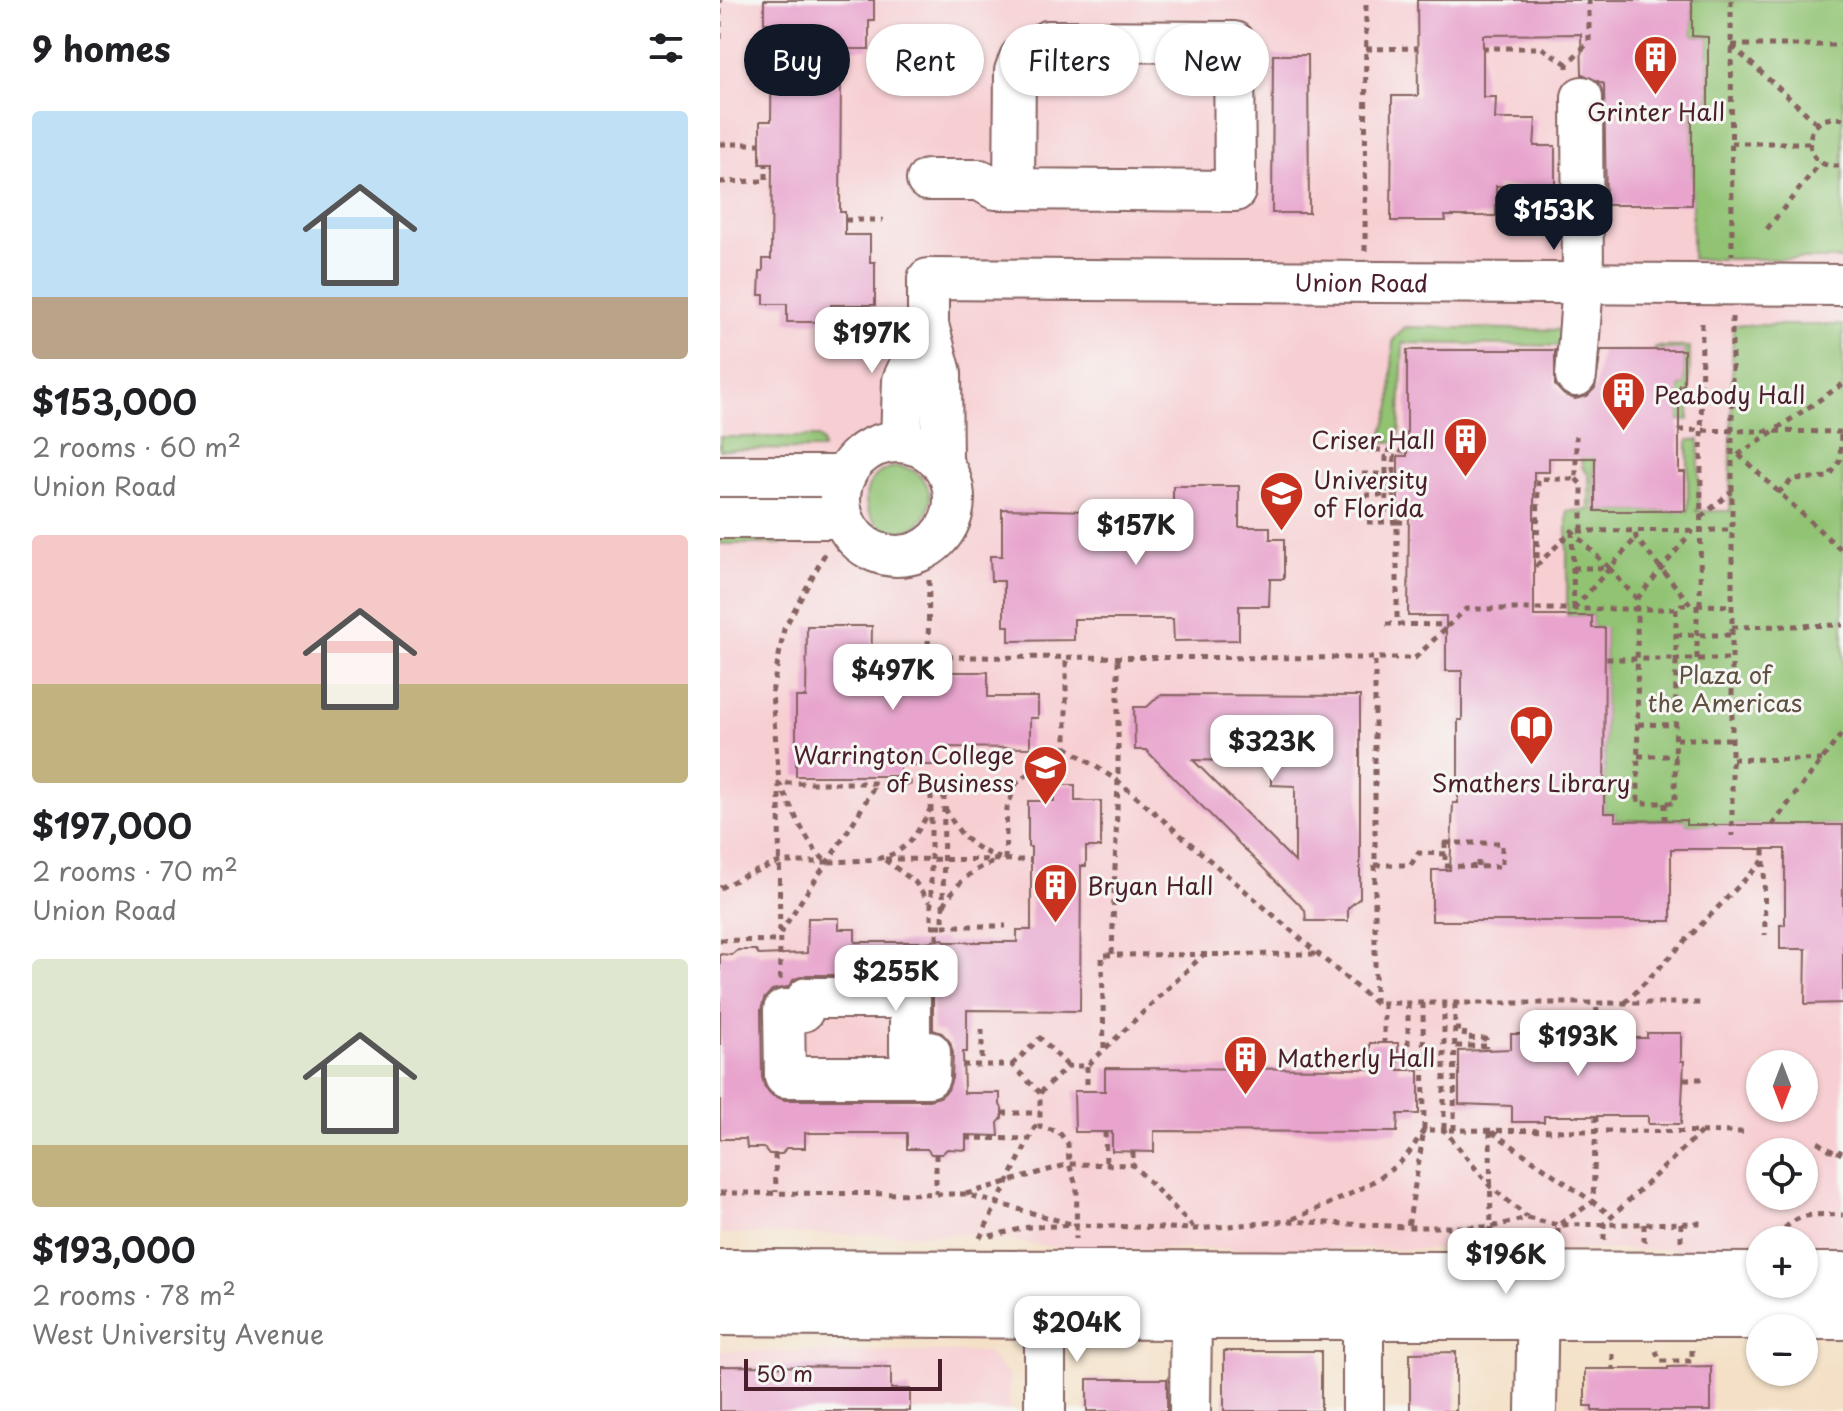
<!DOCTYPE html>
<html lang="en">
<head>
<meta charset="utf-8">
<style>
  :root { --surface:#fff; --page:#f2f2f2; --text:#202124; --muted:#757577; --accent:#111827 }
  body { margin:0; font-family:"Playpen Sans",sans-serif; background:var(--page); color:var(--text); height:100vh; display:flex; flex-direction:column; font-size:30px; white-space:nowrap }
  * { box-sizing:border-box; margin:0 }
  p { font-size:26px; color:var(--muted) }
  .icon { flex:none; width:44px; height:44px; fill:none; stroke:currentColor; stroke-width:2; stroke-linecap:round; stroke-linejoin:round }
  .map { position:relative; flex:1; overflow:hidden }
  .side { display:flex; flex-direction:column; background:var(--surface); width:720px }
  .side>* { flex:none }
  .banner { position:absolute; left:24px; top:24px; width:760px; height:72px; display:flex; gap:16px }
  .needle { width:52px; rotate:180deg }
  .tools { position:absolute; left:1026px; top:1050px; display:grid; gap:16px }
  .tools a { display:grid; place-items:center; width:72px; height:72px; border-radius:50%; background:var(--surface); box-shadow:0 2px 6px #0004; font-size:40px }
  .scale { position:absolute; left:24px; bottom:20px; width:198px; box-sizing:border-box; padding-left:8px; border:4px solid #4a1f2b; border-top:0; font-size:22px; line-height:28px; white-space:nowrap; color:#4a1f2b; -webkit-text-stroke:6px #f6f6f2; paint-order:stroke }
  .price { position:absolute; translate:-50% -68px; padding:0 18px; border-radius:16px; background:#fff; color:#222; font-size:26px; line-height:52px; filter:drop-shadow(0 2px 4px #0008) }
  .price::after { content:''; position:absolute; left:50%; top:48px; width:24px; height:18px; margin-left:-12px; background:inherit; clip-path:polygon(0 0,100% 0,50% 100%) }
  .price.selected { background:var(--accent); color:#fff }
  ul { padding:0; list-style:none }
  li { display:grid; align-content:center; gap:16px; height:424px; padding:0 32px }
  li span { display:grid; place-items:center; height:248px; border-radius:8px; color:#555 }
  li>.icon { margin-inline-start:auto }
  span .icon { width:144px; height:144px; fill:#fffc; stroke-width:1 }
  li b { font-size:34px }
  h2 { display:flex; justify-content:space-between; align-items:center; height:96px; padding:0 32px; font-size:34px }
  .tag { padding:0 28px; border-radius:36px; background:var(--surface); box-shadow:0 2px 6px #0004; font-size:28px; line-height:72px }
  .tag.selected { background:var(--accent); color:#fff }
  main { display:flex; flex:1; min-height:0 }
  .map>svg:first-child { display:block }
  .built { fill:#f7cfd3; fill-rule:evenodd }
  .green { fill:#91c373; stroke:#6e714f; stroke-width:2 }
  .building { fill:#e8a4cd; fill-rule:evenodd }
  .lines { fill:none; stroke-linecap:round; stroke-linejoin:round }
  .minor-casing { stroke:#866361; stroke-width:44 }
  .major-casing { stroke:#866361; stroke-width:48 }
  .path { stroke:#866361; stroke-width:5; stroke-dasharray:6 6; stroke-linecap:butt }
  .minor { stroke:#fff; stroke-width:40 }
  .major { stroke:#fff; stroke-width:44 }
  .path-bridge { stroke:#866361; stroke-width:5; stroke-dasharray:6 6; stroke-linecap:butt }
  .labels { text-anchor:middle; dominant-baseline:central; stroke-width:6; stroke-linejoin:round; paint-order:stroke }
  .poi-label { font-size:24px; fill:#4a1f2b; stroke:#f6f6f2; text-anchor:start }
  .street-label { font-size:24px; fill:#4a1f2b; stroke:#f6f6f2 }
  .park-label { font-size:24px; fill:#5f5041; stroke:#f6f6f2 }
</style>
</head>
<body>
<main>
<section class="side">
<h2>9 homes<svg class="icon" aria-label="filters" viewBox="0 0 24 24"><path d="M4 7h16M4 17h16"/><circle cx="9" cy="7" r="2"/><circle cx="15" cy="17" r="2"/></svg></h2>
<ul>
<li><span style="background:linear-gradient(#bfe0f5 75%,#b9a48a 0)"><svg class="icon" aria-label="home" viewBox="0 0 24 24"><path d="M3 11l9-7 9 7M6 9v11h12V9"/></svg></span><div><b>$153,000</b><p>2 rooms · 60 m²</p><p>Union Road</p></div></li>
<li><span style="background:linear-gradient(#f6c9c9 60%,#c2b280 0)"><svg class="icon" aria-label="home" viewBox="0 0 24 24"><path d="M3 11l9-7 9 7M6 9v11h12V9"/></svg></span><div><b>$197,000</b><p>2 rooms · 70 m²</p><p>Union Road</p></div></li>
<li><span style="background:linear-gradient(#dfe7d0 75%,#c2b280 0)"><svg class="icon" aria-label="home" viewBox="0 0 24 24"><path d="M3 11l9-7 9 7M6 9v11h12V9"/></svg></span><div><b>$193,000</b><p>2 rooms · 78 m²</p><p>West University Avenue</p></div></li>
</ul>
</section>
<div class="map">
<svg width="1123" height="1411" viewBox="0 0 1123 1411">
  <rect width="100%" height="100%" fill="#f6f6f2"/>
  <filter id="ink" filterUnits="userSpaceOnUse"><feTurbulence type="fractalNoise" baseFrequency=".0125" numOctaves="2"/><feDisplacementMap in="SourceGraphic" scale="16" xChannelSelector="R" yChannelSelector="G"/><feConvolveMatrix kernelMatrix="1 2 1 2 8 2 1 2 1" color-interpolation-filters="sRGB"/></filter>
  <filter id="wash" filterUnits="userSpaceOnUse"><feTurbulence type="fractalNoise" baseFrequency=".006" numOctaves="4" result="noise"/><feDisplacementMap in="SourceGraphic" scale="32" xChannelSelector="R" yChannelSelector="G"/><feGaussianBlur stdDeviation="1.8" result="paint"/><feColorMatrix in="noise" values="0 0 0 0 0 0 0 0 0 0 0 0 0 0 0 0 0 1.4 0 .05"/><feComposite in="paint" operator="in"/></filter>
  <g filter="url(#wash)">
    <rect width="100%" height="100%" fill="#f4e0c6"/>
    <path class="built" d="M0 0H1123V1250H1084V1240H1040V1250L345 1249 249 1235 0 1234ZM1040 1064H1084V1108H1040ZM1040 1152H1084V1196H1040Z
      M0 1351 267 1352 289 1376V1411H0Z"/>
    <path class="green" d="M972 0H1123V259H972V108L988 107V37L972 36Z
      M1013 325H1123V825H966L965 820H895V813H884L885 629 872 628V616H847V511L869 510V475L862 467 861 451H874L875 511H968V440H979V507L976 511H1010Z
      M685 327 844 330 843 346 683 343 679 442H660L671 406 673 340Z
      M935 347H970L969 420H959V385H964V351L934 350Z
      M0 437H98L102 442 103 449 0 450Z
      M146 499a32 32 0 1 1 64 0a32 32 0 1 1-64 0Z
      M102 530 103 539 86 544H0V531Z"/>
    <g id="blocks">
      <path class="building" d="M44 0H154V20H149V49H125V73H121L120 212H125V235H150V262H155V305H111L110 322H67V304H44V295H39L40 271H43V259H51L52 164H40V121H51L52 23H44Z
        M697 0H972V36L988 37V108H972V205H886L884 84 862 74 861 34 763 35V97H776L775 119H816L814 146H835V187L776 186V216H725L726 221H671L672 96H698Z
        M553 55H588L589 213H552Z
        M687 350H835V385L844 395 855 399 867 396 875 388 881 350H964V385H959V472H965V511H875V458H829V472H814V616H872V628H885L884 813H895V821L966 820V825H1123V1003L1085 1004 1086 949H1060V925H1065V849H951V921H712V870H730L733 803H738V720H742V671H726V616H688L689 511H678V456H687Z
        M453 486H519V527H550V539H564V579H550L549 606H519V640L454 641 453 619H354V640L289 641V626H284V581H271L270 556H282V509L453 513Z
        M87 626H152L151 681H211V672H268V697H318V718H310V748L217 747V765H180V776H76V697H86Z
        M440 695 640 696V898L628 908V921H586L585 910 426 750H415L414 707H427ZM473 760 551 762V785L575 786V862Z
        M334 785H355V801H381V847H366V866H361L360 1011 247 1010V1052H243L244 1093H280V1105L282 1108V1118L278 1123 279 1136 246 1135V1150L227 1149 222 1154H211L207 1149H187V1133H85V1148H66L62 1154H49L44 1148H27L26 1139H0V954L12 955 18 950H36L39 955 87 953 88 918H119V929H135V942H206L223 939 226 942H297V930H311V847H308V801H334ZM87 975H190L202 979 210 987 213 997V1030L222 1033 230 1042 233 1053 232 1078 228 1090 220 1097 209 1100H65L53 1096 45 1088 42 1077 41 1010 44 999 52 990 68 987 74 979Z
        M927 1033H961V1061H964L961 1124H928V1116H824V1122H792V1106L739 1104V1051L791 1049V1034H824V1038H927Z
        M650 1043H678V1070H699V1114H678L677 1132 434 1131V1152L392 1151V1132H355L354 1091H385V1068L650 1069Z
        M504 1351H601V1411H504Z
        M736 1352V1411H690V1353Z
        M0 1366 171 1367V1389H190V1411H0Z
        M991 1366V1411H872V1406H865V1369H948V1367Z
        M367 1379H447V1411H367Z"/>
    </g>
  </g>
  <g filter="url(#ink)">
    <use href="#blocks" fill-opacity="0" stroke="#866361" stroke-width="2"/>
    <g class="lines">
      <defs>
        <g id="minor">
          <path d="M207 180H260L275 189 515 191 514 42 327 41 300 58 295 71 294 189"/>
          <path d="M856 376 863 284 862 97"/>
          <path d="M181 442 183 380 208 325"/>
          <circle cx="177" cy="499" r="57"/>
          <path id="s1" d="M222 462 221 373 208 325V279L1123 285"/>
          <path d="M0 476H125"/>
          <path d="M0 518H123"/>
          <path d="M87 998H190V1052H210L209 1077H65L64 1010 83 1011Z"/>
          <path d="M643 1318V1411"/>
          <path d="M325 1411V1316"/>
          <path d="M470 1411 471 1317"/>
          <path d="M816 1411 818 1286"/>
        </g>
        <path id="major" d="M0 1272 1040 1275
          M1084 1275H1123
          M0 1313 448 1317H1123"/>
      </defs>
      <use href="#minor" class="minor-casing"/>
      <use href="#major" class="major-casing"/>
      <path class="path" d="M1011 0 1012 255
        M0 39V0
        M1012 45H1123
        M1012 46 1098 124
        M762 48H822L847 64
        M646 49 698 48
        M847 68V64L869 42V0
        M1123 119C1079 109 1079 175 1123 165
        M1011 143H1089
        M0 144H40
        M0 182 46 181V164
        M125 220H163
        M1047 229 1100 163
        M645 251 646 0
        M1012 317V836
        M959 430 1123 432
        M631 449 687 451
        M1018 455 1123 384
        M1019 455 1123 552
        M642 474H666V495H642
        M666 474V457H674V510H666V495
        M856 479 862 485V531
        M1058 493 1073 479 1109 477 1120 460 1121 432
        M981 517 1012 491
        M647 522H677V624
        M677 522H689
        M853 568H889L852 531 817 565 818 479H856V436
        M889 568 917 599V609H956L961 605H971L916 538 915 530
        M209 580 208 657 695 658 729 625
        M917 599 973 530
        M977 605V659
        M977 605 1012 606
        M980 605 982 320
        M854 609 852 531 1012 530
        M854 609 916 538
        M956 609V659H1012
        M666 624 729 625 746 609H917L918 803H955L956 659H885
        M1012 627 1123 625
        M956 635H1012
        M918 724 956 725
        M956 739H1012
        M346 747 398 781 655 1003H983
        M918 756H956
        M1012 759 1103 760
        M945 803V821
        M211 807C184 864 165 859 108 862 89 852 70 803 59 783H297L331 755 346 747V656
        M225 808C239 835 251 848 280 858
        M1052 825 1123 732
        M725 843H782V867L725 866Z
        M165 859 311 860
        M165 860 195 882 209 902
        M285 860 287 808 296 784
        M1044 861 1045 935
        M655 865H691L698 853 731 854
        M0 888 26 875 60 862H107
        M224 905C236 884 252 868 276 862
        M217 926H211V796H218V784
        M223 926H286
        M60 934C91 883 128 836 156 783
        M217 939V926H223L224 796H218
        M0 940 60 941
        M392 954 398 781V657
        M60 980 59 783 52 693 64 629 107 550
        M655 1003V658
        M664 1003V1043
        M688 1003V1070
        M703 1003 704 1130H724L770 1186 807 1217
        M724 1003V1130L1027 1132
        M905 1003 1044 860V849
        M262 1029V1065
        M735 1029H745L744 1038 766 1039V1046H735
        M876 1038 877 1003
        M384 1048 382 955 598 954
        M242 1065H292L320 1093V1127L339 1132 348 1144 349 1164 357 1188 356 1239
        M292 1065 320 1038 348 1066
        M367 1066V1091
        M964 1079H983
        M320 1093 348 1066H367L483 955
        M282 1113H320
        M876 1116 873 1202 893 1217
        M734 1130 735 1003
        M770 1131 771 1241
        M385 1132 386 1165
        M772 1132 873 1202 838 1225V1242
        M246 1138 309 1139
        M1098 1142 1118 1155 1123 1147
        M413 1152V1165
        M55 1154 56 1192
        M216 1154V1194
        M0 1193 245 1194 351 1224
        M246 1194 349 1164 413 1165 473 1227
        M573 1219C610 1203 652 1188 682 1160 691 1152 697 1140 704 1130L688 1227
        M961 1223V1242
        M924 1224V1243
        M270 1236 309 1227 356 1225 475 1229 568 1221 688 1227H771L807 1218 838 1225 982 1223
        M260 1238 315 1127H320
        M884 1240V1224L981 1132
        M1064 1240V1229C1081 1211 1100 1215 1123 1215
        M936 1351 940 1361H972V1350
        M893 1354V1369"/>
      <use href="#minor" class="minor"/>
      <use href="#major" class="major"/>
      <path class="path-bridge" d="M758 861V870"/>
    </g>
  </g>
  <defs>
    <symbol id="building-pin" viewBox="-11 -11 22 30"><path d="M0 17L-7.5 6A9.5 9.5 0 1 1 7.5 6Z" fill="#c8321e" stroke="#f6f6f2"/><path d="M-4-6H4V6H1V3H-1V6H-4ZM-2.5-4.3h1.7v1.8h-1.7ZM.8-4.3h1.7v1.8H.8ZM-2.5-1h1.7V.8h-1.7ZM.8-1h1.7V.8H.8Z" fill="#fff"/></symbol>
    <symbol id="university-pin" viewBox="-11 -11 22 30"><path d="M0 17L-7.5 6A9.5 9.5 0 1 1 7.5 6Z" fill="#c8321e" stroke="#f6f6f2"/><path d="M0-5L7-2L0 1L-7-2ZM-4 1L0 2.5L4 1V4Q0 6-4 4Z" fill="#fff"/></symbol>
    <symbol id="library-pin" viewBox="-11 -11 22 30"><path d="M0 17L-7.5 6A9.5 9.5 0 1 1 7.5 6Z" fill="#c8321e" stroke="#f6f6f2"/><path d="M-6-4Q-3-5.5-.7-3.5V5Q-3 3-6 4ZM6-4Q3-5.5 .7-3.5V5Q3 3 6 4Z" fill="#fff"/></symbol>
  </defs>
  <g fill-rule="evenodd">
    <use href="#building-pin" x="910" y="32" width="51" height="69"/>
    <use href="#building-pin" x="878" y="368" width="51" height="69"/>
    <use href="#building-pin" x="720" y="414" width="51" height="69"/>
    <use href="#university-pin" x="536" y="468" width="51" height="69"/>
    <use href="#library-pin" x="786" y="702" width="51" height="69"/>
    <use href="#university-pin" x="300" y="742" width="51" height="69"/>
    <use href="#building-pin" x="310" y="860" width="51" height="69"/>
    <use href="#building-pin" x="500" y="1032" width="51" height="69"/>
  </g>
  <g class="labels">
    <g class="poi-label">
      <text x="936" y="111" text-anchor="middle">Grinter Hall</text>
      <text x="934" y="394">Peabody Hall</text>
      <text x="715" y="439" text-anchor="end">Criser Hall</text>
      <text x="593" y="479">University<tspan x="593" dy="28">of Florida</tspan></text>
      <text x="294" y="754" text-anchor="end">Warrington College<tspan x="294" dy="28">of Business</tspan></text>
      <text x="811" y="782" text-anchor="middle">Smathers Library</text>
      <text x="367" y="885">Bryan Hall</text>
      <text x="557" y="1057">Matherly Hall</text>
    </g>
    <g class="street-label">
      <text stroke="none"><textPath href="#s1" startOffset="618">Union Road</textPath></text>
    </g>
    <g class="park-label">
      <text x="1005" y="674">Plaza of<tspan x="1005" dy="28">the Americas</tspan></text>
    </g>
  </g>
</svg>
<div class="tools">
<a><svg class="needle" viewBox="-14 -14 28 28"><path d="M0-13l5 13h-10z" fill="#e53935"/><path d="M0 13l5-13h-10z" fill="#757577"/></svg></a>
<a><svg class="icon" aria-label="locate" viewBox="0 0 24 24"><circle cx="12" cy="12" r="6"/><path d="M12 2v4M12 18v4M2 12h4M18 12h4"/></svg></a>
<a>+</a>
<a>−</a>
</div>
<div class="scale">50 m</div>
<b class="price selected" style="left:834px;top:252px">$153K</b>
<b class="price" style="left:152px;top:375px">$197K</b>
<b class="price" style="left:416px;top:567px">$157K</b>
<b class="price" style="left:173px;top:712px">$497K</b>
<b class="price" style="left:552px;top:783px">$323K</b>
<b class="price" style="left:176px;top:1013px">$255K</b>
<b class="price" style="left:858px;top:1078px">$193K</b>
<b class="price" style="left:786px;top:1296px">$196K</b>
<b class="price" style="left:357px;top:1364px">$204K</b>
<div class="banner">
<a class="tag selected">Buy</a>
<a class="tag">Rent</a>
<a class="tag">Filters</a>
<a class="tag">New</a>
</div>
</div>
</main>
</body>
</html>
